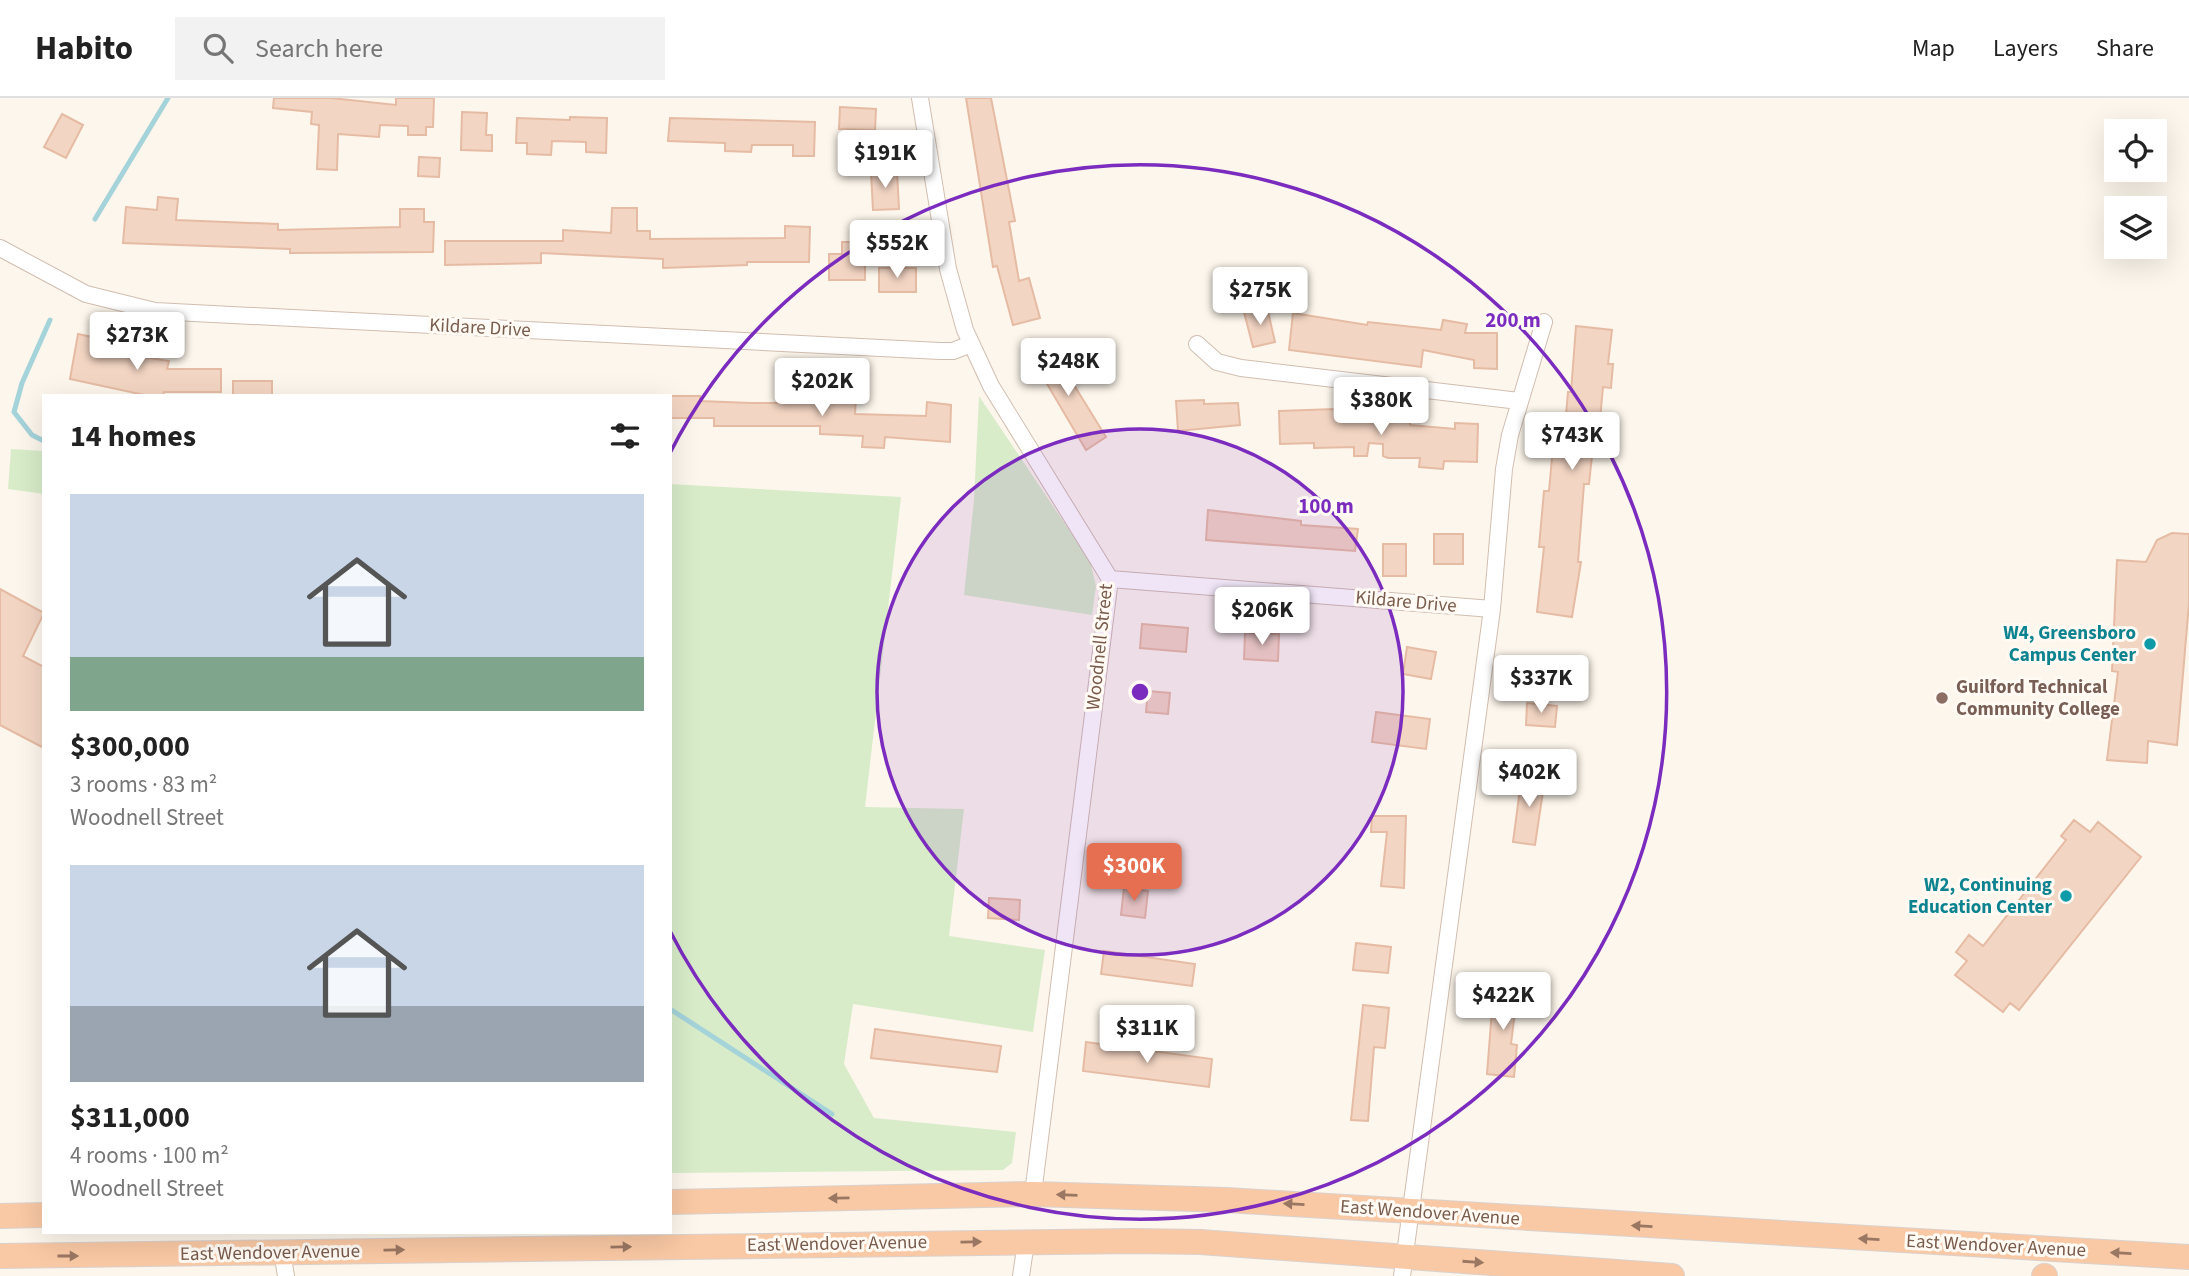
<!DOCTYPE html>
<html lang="en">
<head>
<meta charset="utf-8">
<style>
  :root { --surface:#fff; --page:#f2f2f2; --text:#222; --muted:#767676; --line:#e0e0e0; --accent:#e76f51 }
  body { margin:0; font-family:"Source Sans 3",sans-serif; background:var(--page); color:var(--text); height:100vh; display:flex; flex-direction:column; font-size:26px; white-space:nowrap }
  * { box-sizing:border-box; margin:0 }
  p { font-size:23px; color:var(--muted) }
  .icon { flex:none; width:38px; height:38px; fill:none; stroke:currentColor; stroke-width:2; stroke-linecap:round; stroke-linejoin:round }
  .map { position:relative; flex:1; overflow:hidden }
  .panel { position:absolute; left:42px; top:296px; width:630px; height:840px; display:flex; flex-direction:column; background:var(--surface); border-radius:0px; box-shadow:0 7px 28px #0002 }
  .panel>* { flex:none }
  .buttons { position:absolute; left:2104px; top:21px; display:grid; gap:14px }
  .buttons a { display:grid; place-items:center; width:63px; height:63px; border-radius:0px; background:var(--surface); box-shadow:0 7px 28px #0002; font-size:35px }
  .price { position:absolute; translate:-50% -60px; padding:0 16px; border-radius:7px; background:#fff; color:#222; font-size:23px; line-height:46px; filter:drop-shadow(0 2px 4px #0008) }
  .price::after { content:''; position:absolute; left:50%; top:42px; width:21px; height:16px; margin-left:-10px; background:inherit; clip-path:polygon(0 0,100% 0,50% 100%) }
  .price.selected { background:var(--accent); color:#fff }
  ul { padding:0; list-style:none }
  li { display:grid; align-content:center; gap:14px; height:371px; padding:0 28px }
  li span { display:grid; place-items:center; height:217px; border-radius:0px; color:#555 }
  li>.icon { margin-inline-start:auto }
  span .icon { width:126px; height:126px; fill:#fffc; stroke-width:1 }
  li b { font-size:30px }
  h2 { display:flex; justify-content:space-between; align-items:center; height:84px; padding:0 28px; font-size:30px }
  header { display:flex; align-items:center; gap:42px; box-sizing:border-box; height:98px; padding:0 35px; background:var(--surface); border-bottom:2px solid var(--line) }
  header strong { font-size:33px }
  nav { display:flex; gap:38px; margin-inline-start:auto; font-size:24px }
  .search { width:490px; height:63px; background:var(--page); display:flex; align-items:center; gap:18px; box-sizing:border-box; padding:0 24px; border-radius:0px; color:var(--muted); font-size:26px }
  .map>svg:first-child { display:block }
  .green { fill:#d8ecc9 }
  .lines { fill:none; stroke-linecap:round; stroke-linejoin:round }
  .stream { stroke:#a5d3da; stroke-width:5 }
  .building { fill:#f3d5c3; stroke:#e6bba3; stroke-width:2 }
  .minor-casing { stroke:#d1beb0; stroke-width:18 }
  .trunk-casing { stroke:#dad1cd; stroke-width:26 }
  .minor { stroke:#fff; stroke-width:16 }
  .trunk { stroke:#f9c8a4; stroke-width:24 }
  .oneway { fill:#9a7763 }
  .ring { fill:none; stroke:#7b2cbf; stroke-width:3.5 }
  .culture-dot { fill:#0f9aa8; stroke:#fffaf3; stroke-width:2.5 }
  .education-dot { fill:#8d6e63; stroke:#fffaf3; stroke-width:2.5 }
  .labels { text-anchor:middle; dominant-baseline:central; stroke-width:6; stroke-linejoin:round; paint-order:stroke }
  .street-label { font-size:19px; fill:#7a5c4d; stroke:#fffaf3 }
  .culture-label { font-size:19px; font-weight:bold; fill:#0d838f; stroke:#fffaf3; text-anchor:end }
  .education-label { font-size:19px; font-weight:bold; fill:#785e54; stroke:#fffaf3; text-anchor:start }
  .centre { fill:#7b2cbf; stroke:#fffaf3; stroke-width:3.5 }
  .ring-label { font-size:21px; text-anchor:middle; font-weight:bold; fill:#7b2cbf; stroke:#fffaf3; stroke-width:6; stroke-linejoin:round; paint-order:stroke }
</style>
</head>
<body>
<header>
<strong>Habito</strong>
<div class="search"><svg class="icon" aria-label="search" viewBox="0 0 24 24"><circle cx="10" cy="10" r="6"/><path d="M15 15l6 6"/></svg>Search here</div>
<nav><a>Map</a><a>Layers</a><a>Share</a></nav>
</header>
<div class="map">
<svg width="2189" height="1178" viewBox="0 0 2189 1178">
  <rect width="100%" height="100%" fill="#fdf6ec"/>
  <path class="green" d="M979 298 1090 463 1096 488 1092 517 964 497 974 402Z
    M11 351 44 353V396L8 391Z
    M670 386 901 399 865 709 964 711 949 838 1045 852 1033 934 853 906 844 966 874 1020 1016 1034 1012 1065 1003 1072 670 1075Z"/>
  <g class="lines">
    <path class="stream" d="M95 121 168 0
      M44 343 32 337 14 314 22 285 50 222
      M670 911 832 1016"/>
  </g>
  <path class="building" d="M274 0H331L396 7V0H434L433 29H426V37H408V28L380 27 379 39 338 36 337 72 317 71 319 27 311 26 312 14 273 10Z
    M966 0H991L1015 123 1009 124 1019 183 1029 180 1040 220 1013 227 997 168 993 169Z
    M840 9 876 11 875 32 839 31Z
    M462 14 487 15 486 37H492V53L461 52Z
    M62 16 83 27 66 60 44 49Z
    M570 19 607 20 606 55 586 54V44L552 43 551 57 527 56V45H516L517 20 570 22Z
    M670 20 815 24 814 58H793V47H752L751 54 725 53V45L668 43Z
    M419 59 440 60 439 79 418 78Z
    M897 73 899 111 873 112 871 74Z
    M158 99 178 101 176 122 278 126V132L400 129V111H424V124H434L433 154 290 155V151L123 145 126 109 157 112Z
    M612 110H637V133H650V141L785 140V128L810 129 809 164H747V167L663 170V161L541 155V165L445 167V143H563V132L611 135Z
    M842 144H865V182H829V156H842Z
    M879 170H916V194H879Z
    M1267 209 1275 244 1253 249 1244 214Z
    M1293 215 1367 227 1368 224 1441 232 1443 222 1467 226 1465 235H1497V271L1474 270V262L1423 252 1421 269 1289 252Z
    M1576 228 1612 232 1608 266H1613L1611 290 1603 289 1600 321H1596L1589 386H1584L1578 464H1581L1572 519 1537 514 1544 449H1539L1544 393H1549L1555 327 1565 328 1568 294H1571Z
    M78 236 102 241 100 252 169 263 167 271H221V294H164L163 298H149L70 281Z
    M1050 248 1106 339 1086 352 1030 257Z
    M233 283H272V298H233Z
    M670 298H700V303L751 305H821V298L856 300 855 316 926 318 927 304 951 307 950 344 885 339 884 350 862 349 863 338 820 336V328H714V320H670Z
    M1204 302V306L1238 305 1240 327 1178 333 1176 303Z
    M1335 311 1336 320 1410 321V327L1455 331V325L1478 326 1477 364 1444 363 1443 371 1419 369 1420 360H1388L1383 358V346L1369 345 1367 358H1354V349L1314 350V345L1280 346 1279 313Z
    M1208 412 1301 423V427L1358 431 1355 453 1206 442Z
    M2172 435 2189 436V505L2177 647 2148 643 2147 665 2107 662 2118 574 2112 573 2117 462 2146 464 2157 442Z
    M1434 436H1463V466H1434Z
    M1383 446H1406V478H1383Z
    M0 491 44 515 23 558 44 569V650L0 627Z
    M1142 526 1188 530 1186 554 1140 550Z
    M1245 535 1279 536 1278 563 1244 561Z
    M1407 549 1436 554 1431 581 1403 576Z
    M1148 593 1170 595 1168 616 1146 614Z
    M1527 605 1557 608 1555 629 1526 627Z
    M1376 614 1430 621 1426 651 1372 644Z
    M1522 676 1545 680 1535 747 1513 744Z
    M1372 718H1406L1404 790 1381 788 1387 734H1371Z
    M2074 722 2090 734 2098 724 2141 759 2019 912 2010 905 2003 914 1955 877 1967 863 1956 854 1969 837 1983 848 2066 742 2061 738Z
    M1124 790 1148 793 1145 820 1121 817Z
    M989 800 1020 802 1019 822 988 820Z
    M1356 845 1391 849 1388 875 1353 872Z
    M1104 853 1195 866 1192 888 1101 876Z
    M1494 886 1518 889 1511 946 1517 947 1514 979 1487 976Z
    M1363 907 1389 910 1385 950 1374 949 1368 1023 1351 1022Z
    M875 931 1001 948 997 974 871 960Z
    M1086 944 1212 961 1209 989 1083 973Z"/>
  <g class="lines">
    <defs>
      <path id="minor" d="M920 0 948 171 965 232 991 288 1110 481 1033 1096
        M0 150 86 196 155 213 940 253H953L971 246
        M1197 246 1217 264 1241 270 1519 303
        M1110 481 1492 511
        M282 1154 286 1178
        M1021 1178 1026 1144
        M1402 1178 1492 511 1504 371 1510 337 1544 224"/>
      <path id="trunk" d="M670 1104 1033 1096 1226 1102 2189 1159
        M0 1118 44 1117
        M0 1158 1134 1143 1200 1144 1672 1178
        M2044 1178H2045"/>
    </defs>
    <use href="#minor" class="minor-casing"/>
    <use href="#trunk" class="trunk-casing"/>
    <use href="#minor" class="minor"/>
    <use href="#trunk" class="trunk"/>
  </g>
  <defs><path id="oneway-solid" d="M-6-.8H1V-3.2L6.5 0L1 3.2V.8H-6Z" transform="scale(1.75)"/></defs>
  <g class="oneway">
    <use href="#oneway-solid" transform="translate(1067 1097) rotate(-178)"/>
    <use href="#oneway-solid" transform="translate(839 1100) rotate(179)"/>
    <use href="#oneway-solid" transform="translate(1294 1106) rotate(-177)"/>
    <use href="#oneway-solid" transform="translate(1642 1128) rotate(-177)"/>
    <use href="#oneway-solid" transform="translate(1869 1141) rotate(-177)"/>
    <use href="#oneway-solid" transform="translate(971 1144) rotate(-1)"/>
    <use href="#oneway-solid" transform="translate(621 1149) rotate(-1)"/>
    <use href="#oneway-solid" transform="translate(394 1152) rotate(-1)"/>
    <use href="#oneway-solid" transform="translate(2121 1155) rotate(-177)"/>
    <use href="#oneway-solid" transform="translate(68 1158)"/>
    <use href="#oneway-solid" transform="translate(1473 1164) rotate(4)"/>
  </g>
  <circle cx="1140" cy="594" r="263" fill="#7b2cbf" fill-opacity=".12"/>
  <g class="ring">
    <circle cx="1140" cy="594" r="263"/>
    <path d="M670 355A527 527 0 1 1 670 833"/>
  </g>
  <g class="culture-dot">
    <circle cx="2150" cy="546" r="7"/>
    <circle cx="2066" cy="798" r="7"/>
  </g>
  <circle class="education-dot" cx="1942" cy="600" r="7"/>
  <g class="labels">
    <g class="street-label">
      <text transform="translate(480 230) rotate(3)">Kildare Drive</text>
      <text transform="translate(1406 504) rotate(5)">Kildare Drive</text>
      <text transform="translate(1100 549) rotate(-84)">Woodnell Street</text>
      <text transform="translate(1430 1115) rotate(4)">East Wendover Avenue</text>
      <text transform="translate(837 1146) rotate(-1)">East Wendover Avenue</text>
      <text transform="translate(1996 1148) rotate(3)">East Wendover Avenue</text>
      <text transform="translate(270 1155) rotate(-1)">East Wendover Avenue</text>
    </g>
    <g class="culture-label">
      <text x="2136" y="535">W4, Greensboro<tspan x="2136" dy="22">Campus Center</tspan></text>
      <text x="2052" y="787">W2, Continuing<tspan x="2052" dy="22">Education Center</tspan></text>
    </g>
    <g class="education-label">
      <text x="1956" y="589">Guilford Technical<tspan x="1956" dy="22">Community College</tspan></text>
    </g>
  </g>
  <circle cx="1140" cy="594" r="10" class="centre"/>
  <g class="ring-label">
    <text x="1513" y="229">200 m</text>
    <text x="1326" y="415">100 m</text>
  </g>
</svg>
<div class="buttons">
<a><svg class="icon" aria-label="locate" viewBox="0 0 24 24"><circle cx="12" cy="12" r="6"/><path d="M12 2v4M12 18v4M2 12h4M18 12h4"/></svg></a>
<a><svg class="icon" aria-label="layers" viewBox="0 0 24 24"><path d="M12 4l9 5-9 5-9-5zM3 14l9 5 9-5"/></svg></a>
</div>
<b class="price" style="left:885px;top:92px">$191K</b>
<b class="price" style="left:897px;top:182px">$552K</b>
<b class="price" style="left:1260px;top:229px">$275K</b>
<b class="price" style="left:137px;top:274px">$273K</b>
<b class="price" style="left:1068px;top:300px">$248K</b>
<b class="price" style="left:822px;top:320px">$202K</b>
<b class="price" style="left:1381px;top:339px">$380K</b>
<b class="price" style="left:1572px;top:374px">$743K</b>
<b class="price" style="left:1262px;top:549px">$206K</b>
<b class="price" style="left:1541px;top:617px">$337K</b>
<b class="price" style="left:1529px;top:711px">$402K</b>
<b class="price selected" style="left:1134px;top:805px">$300K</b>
<b class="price" style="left:1503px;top:934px">$422K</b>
<b class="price" style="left:1147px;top:967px">$311K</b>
<section class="panel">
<h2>14 homes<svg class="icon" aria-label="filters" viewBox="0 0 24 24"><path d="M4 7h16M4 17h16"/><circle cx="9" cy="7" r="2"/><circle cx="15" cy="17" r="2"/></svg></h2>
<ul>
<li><span style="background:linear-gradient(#c9d6e8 75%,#7fa58c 0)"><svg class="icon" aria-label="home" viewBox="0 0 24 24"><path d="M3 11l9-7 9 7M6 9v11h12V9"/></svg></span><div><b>$300,000</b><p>3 rooms · 83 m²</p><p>Woodnell Street</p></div></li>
<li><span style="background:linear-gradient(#c9d6e8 65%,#9aa5b1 0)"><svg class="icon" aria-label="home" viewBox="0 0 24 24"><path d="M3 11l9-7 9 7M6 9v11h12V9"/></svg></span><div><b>$311,000</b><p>4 rooms · 100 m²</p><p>Woodnell Street</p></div></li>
</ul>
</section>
</div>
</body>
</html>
